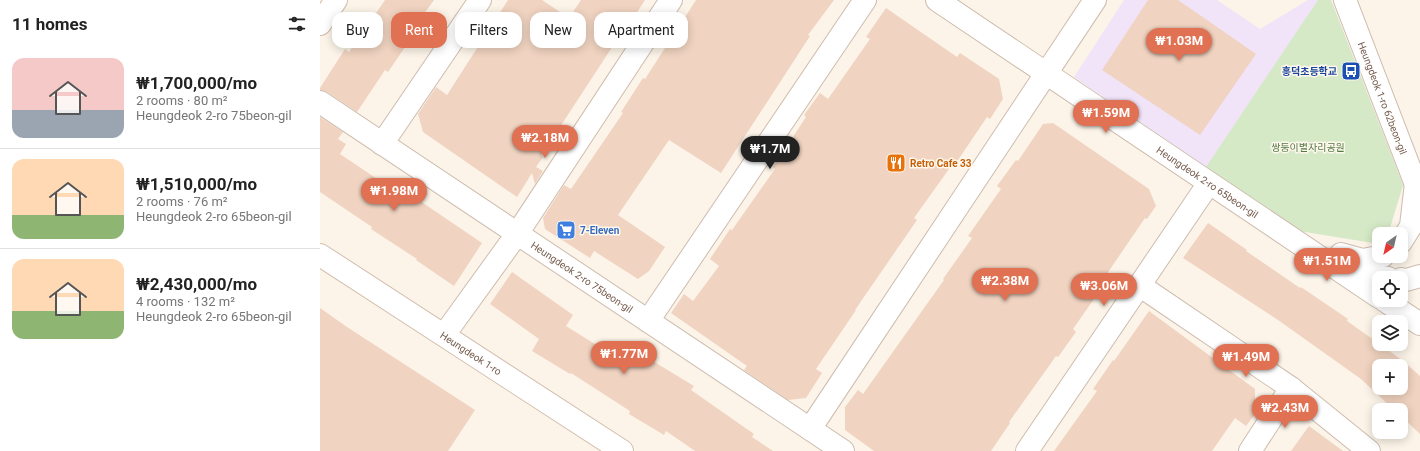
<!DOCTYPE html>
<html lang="en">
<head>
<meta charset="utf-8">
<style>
  :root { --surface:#fff; --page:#f2f2f2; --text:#222; --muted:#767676; --line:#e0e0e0; --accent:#e07152 }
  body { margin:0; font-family:Roboto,"Noto Sans KR",sans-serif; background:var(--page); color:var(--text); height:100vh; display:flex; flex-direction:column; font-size:15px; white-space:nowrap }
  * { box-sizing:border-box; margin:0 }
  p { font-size:13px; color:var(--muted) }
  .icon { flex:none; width:22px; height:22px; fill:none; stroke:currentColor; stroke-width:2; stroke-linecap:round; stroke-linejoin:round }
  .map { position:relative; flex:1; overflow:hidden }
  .panel { display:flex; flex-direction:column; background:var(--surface); width:320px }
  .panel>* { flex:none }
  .hud { position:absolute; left:12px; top:12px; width:380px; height:36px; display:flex; gap:8px }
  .needle { width:26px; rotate:214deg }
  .tools { position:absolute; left:1052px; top:227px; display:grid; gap:8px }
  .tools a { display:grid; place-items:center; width:36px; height:36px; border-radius:8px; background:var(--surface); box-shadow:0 2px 10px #0003; font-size:20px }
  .price { position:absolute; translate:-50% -34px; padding:0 9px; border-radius:14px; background:var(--accent); color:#fff; font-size:13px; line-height:26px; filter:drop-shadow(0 1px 2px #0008) }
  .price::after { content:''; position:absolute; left:50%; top:24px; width:12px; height:9px; margin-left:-6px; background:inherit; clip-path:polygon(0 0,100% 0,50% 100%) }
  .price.current { background:#222; color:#fff }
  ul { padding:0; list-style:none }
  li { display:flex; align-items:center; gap:12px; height:100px; padding:0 12px }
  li+li { border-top:1px solid var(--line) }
  li span { display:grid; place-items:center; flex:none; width:112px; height:80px; border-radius:12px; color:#555 }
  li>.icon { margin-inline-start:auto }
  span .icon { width:48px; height:48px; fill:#fffc; stroke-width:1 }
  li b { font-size:17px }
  h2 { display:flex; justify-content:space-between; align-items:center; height:48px; padding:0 12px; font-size:17px }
  .tag { padding:0 14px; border-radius:12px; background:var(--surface); box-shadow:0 2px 10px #0003; font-size:14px; line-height:36px }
  .tag.current { background:var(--accent); color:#fff }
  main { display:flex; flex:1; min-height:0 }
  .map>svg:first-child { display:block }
  .education { fill:#f1e4f8 }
  .green { fill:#d5e9c6 }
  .building { fill:#f0d3c0; fill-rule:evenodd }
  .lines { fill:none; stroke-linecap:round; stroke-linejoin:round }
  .street-casing { stroke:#cdbcae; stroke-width:24 }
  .secondary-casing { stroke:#d2beae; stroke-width:24 }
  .street { stroke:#fff; stroke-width:22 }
  .secondary { stroke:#fff; stroke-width:22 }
  .labels { text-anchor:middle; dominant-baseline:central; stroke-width:3; stroke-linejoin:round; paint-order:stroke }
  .transit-label { font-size:10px; font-weight:bold; fill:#164399; stroke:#fef8ee; text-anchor:end }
  .street-label { font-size:10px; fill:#755b4d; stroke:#fef8ee }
  .park-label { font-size:10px; fill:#547a45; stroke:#fef8ee }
  .food-label { font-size:10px; font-weight:bold; fill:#c56008; stroke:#fef8ee; text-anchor:start }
  .shop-label { font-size:10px; font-weight:bold; fill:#366cbe; stroke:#fef8ee; text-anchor:start }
</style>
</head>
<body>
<main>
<section class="panel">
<h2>11 homes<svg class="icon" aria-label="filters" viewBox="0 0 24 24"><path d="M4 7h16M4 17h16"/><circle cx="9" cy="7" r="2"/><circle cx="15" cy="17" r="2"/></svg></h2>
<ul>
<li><span style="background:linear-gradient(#f6c9c9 65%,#9aa5b1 0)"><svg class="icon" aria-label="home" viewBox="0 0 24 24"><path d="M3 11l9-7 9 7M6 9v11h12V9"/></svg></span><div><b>₩1,700,000/mo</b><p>2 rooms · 80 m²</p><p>Heungdeok 2-ro 75beon-gil</p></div></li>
<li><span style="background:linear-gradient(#ffd9b3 70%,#8fb573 0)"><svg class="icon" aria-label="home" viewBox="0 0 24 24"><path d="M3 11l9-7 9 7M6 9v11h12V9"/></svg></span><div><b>₩1,510,000/mo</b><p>2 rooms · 76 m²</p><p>Heungdeok 2-ro 65beon-gil</p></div></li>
<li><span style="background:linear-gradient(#ffd9b3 65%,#8fb573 0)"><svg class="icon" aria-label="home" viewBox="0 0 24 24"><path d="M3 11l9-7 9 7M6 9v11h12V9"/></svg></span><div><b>₩2,430,000/mo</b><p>4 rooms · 132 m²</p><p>Heungdeok 2-ro 65beon-gil</p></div></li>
</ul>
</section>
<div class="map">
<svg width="1100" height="451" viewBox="0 0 1100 451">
  <rect width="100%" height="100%" fill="#fcf4e8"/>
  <path class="education" d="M804 0H897L940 29 988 0H1011L1083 185 1068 234H1059V244L886 167 754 77Z"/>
  <path class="green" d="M998 0H1011L1083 185 1068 234H1059V244L979 231 886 167Z"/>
  <path class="building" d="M65 0H114L91 32 94 34 68 72 65 70 37 112 7 92 0 90V88L25 49 29 52Z
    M188 0H222L249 18 261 0H325L302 36 300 35 221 156 223 157 216 167 223 171 215 184 212 173 197 197 103 132 98 114 116 87 127 95Z
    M376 0H514L488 35 490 36 401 173 349 140 298 215 345 247 329 271 318 279 274 251 270 258 225 229 223 218 244 185 251 189 303 113 301 112 323 78 325 79Z
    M828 0H858L936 54 880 135 782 70Z
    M566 8 637 57 640 53 679 79 683 99 670 119 667 117 636 163 634 162 594 218 597 220 535 310H536L496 369 502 373 486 398 468 400 424 370 427 366 351 313 364 294 373 301 399 266 390 259 410 229 412 230 455 169 453 167 486 117 484 115 500 93 508 99 550 39 546 37Z
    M0 117 23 132 18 139 26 144 20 154 75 191 78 186 162 243 134 286 96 260 97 259 51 229 52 227 0 192Z
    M733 123 829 189 836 206 827 219 825 218 780 284 783 286 753 329 756 332 738 357 736 356 689 422 690 423 671 451H554L525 430V407L538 390 543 394 624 280 623 279 652 238 648 236 681 189 677 186 696 160 698 161 723 124Z
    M888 223 927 250 926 251 980 288 981 287 1028 319 1027 321 1082 360 1100 376V434L1081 416V410H1074L1041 379 958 320 863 258ZM1059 366H1081V388H1059Z
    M192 272 253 315 246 326 294 356 303 343 374 386 371 390 434 434 432 437 453 451H375L346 431 344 435 309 414 310 411 251 373 250 374 212 351 219 339 170 304Z
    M0 308 27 327 155 410 128 451H0Z
    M829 311 935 389V414L926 426 915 418 892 451H734L777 391 773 389 793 360 794 361Z
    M989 426 1023 451H971Z"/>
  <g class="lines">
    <defs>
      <g id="street">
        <path id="s1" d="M617 0 1059 297"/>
        <path id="s2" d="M1025 0 1100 195"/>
        <path id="s3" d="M0 102 523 451"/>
        <path d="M62 144 160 0"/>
        <path d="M1081 242 1091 226 1096 183"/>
        <path d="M1021 254 1043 260 1063 256"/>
        <path d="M1029 266 1051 276 1068 278"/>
        <path d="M1081 279 1086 280 1100 276"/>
        <path d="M819 285 971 388 1049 451"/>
        <path d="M1064 300 1100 324"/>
        <path d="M328 321 545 0"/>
        <path d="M124 335 197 234 351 0"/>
        <path d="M490 429 775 0"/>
        <path d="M707 451 889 183"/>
        <path d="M930 451 971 388"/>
      </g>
      <g id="secondary">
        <path d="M0 24 16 0"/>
        <path id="s4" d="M0 255 302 451"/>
      </g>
    </defs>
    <use href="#street" class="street-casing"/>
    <use href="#secondary" class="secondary-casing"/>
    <use href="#street" class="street"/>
    <use href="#secondary" class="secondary"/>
  </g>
  <defs>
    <symbol id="bus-square" viewBox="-11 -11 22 22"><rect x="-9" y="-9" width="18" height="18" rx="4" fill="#1a4fb4" stroke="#fef8ee"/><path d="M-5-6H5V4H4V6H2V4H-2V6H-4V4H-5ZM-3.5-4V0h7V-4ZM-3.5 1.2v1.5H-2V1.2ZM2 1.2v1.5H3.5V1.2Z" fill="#fff"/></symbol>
    <symbol id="restaurant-square" viewBox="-11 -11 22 22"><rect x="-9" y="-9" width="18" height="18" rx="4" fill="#e8710a" stroke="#fef8ee"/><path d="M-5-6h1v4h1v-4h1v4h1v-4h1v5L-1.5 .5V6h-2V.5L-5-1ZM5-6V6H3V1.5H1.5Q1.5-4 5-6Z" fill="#fff"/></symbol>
    <symbol id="supermarket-square" viewBox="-11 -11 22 22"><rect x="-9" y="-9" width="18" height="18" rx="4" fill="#3f7fe0" stroke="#fef8ee"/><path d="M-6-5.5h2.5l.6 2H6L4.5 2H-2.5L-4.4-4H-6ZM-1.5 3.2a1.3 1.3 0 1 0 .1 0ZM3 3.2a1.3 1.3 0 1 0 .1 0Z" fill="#fff"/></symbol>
  </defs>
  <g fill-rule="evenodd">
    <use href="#bus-square" x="1020" y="60" width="22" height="22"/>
    <use href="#restaurant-square" x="565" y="152" width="22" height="22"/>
    <use href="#supermarket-square" x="235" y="219" width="22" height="22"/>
  </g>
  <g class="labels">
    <g class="transit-label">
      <text x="1017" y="71">흥덕초등학교</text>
    </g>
    <g class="street-label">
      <text stroke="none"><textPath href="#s2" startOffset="105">Heungdeok 1-ro 62beon-gil</textPath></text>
      <text stroke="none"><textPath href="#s1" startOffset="326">Heungdeok 2-ro 65beon-gil</textPath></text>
      <text stroke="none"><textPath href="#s3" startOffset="315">Heungdeok 2-ro 75beon-gil</textPath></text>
      <text stroke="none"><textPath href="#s4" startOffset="180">Heungdeok 1-ro</textPath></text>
    </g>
    <g class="park-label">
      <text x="988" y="147">쌍둥이별자리공원</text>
    </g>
    <g class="food-label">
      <text x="590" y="163">Retro Cafe 33</text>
    </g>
    <g class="shop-label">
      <text x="260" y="230">7-Eleven</text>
    </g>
  </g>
</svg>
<div class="tools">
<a><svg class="needle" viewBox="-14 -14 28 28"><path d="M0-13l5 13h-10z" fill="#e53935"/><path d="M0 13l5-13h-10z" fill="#767676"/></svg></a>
<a><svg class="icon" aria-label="locate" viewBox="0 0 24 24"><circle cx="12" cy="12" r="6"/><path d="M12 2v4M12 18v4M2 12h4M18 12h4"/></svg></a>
<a><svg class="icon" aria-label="layers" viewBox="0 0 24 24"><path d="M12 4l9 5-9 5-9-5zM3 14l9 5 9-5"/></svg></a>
<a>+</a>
<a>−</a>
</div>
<b class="price" style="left:859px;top:62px">₩1.03M</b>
<b class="price" style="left:786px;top:134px">₩1.59M</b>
<b class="price" style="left:225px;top:159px">₩2.18M</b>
<b class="price current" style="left:450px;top:170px">₩1.7M</b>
<b class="price" style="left:74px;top:212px">₩1.98M</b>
<b class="price" style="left:1007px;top:282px">₩1.51M</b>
<b class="price" style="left:685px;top:302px">₩2.38M</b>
<b class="price" style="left:784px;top:307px">₩3.06M</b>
<b class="price" style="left:304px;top:375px">₩1.77M</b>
<b class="price" style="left:926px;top:378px">₩1.49M</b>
<b class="price" style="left:965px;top:429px">₩2.43M</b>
<div class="hud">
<a class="tag">Buy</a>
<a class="tag current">Rent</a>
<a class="tag">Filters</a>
<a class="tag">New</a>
<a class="tag">Apartment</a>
</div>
</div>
</main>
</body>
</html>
